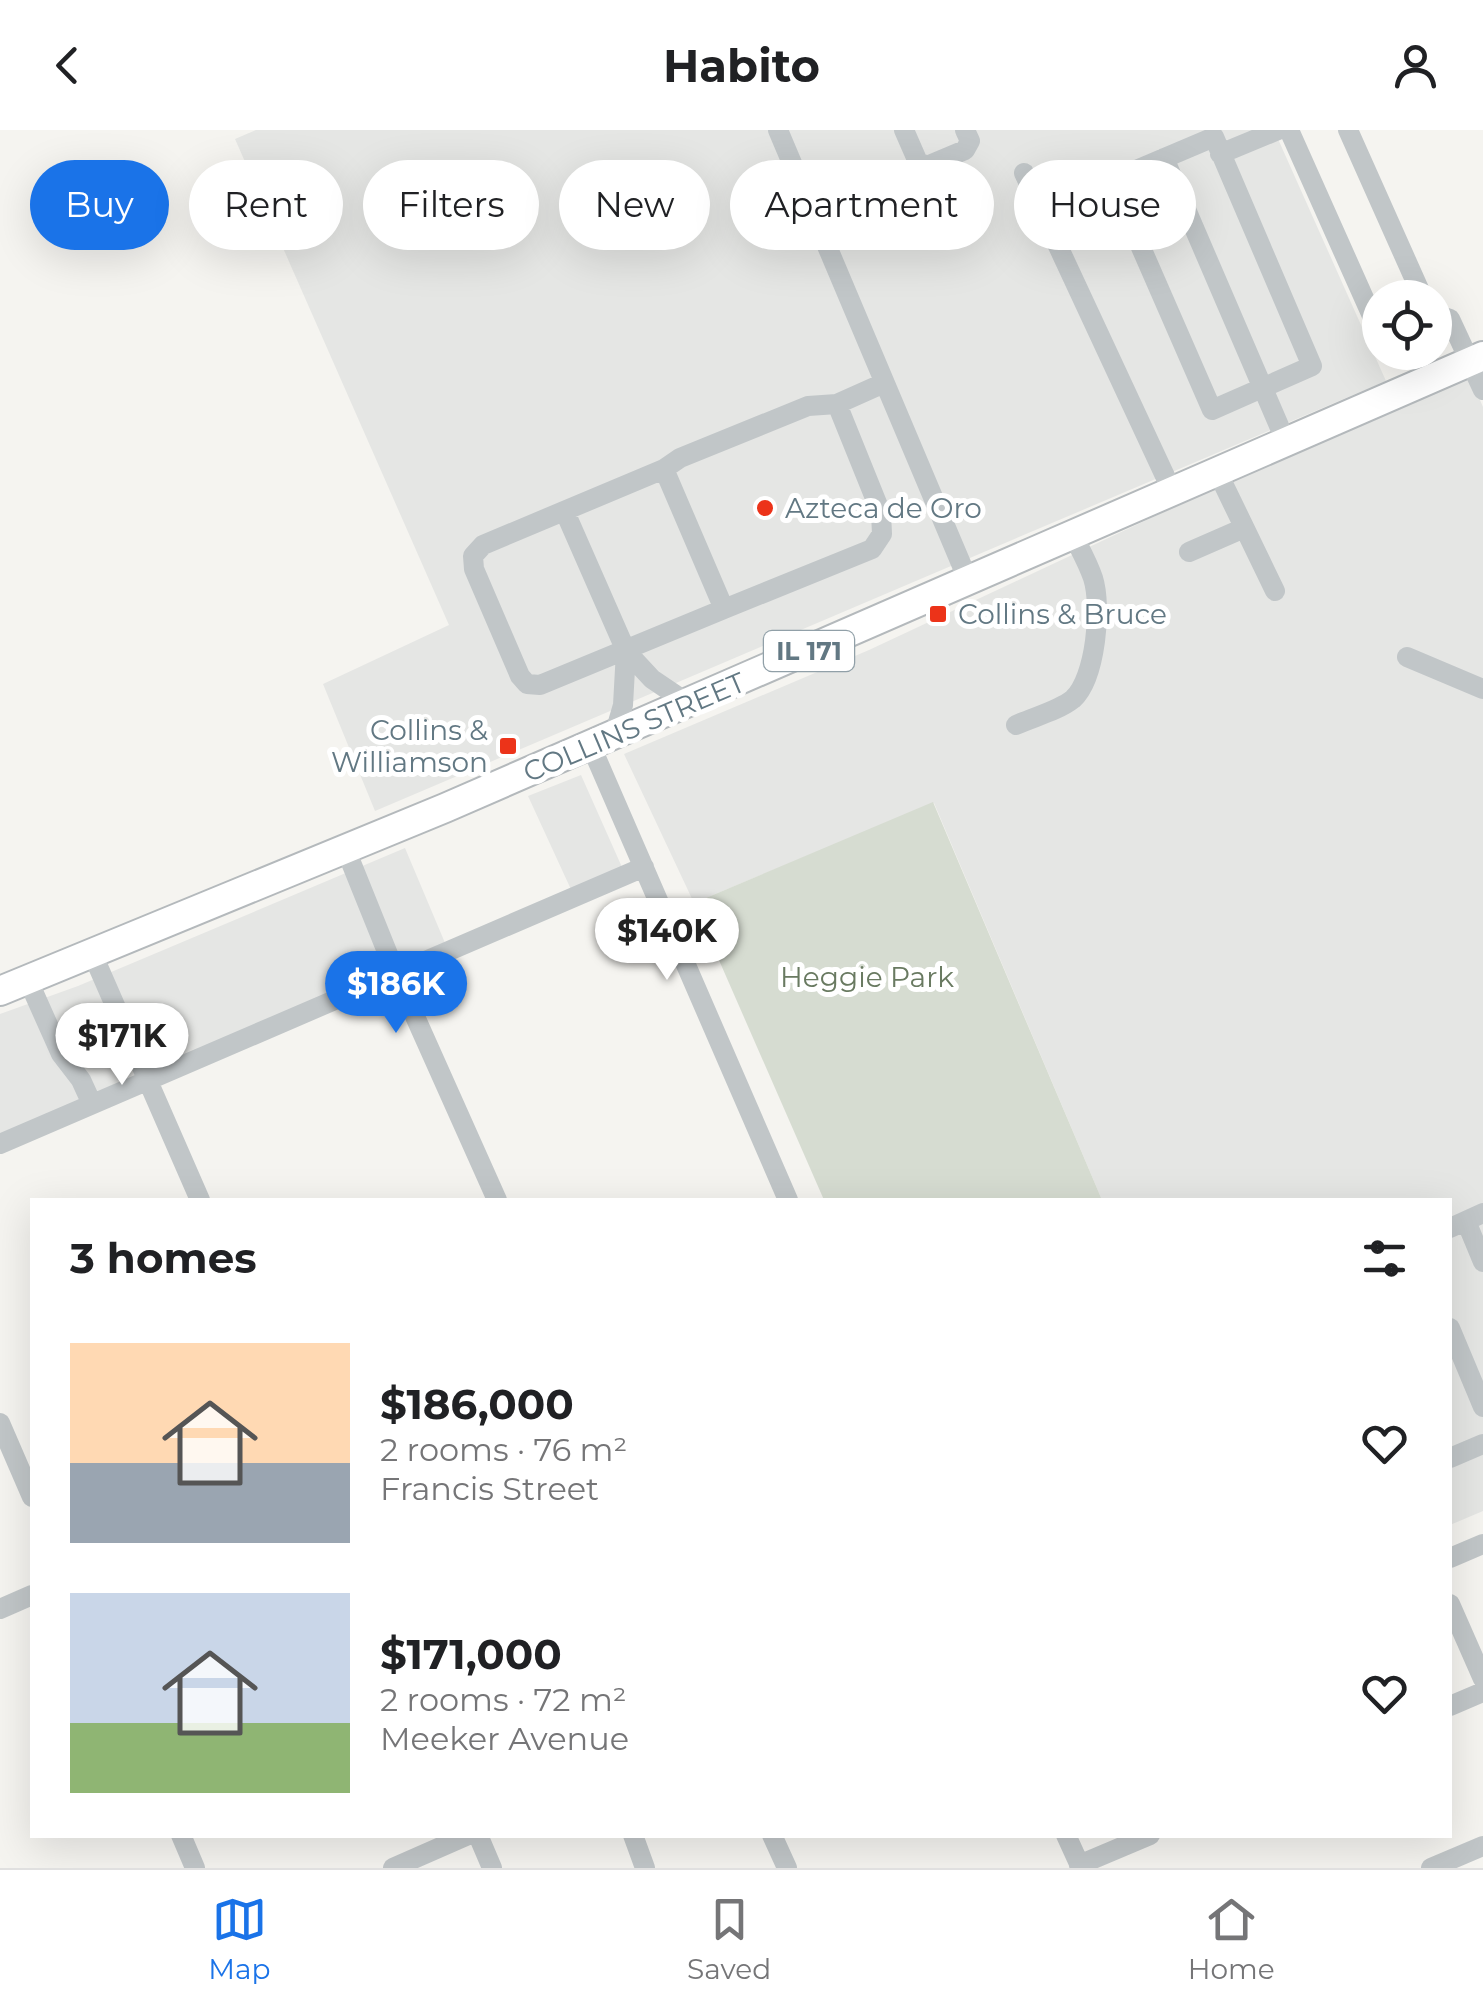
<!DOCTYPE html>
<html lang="en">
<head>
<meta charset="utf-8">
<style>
  :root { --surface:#fff; --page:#f6f6f6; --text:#202124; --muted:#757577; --line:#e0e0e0; --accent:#1a73e8 }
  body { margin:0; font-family:Montserrat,sans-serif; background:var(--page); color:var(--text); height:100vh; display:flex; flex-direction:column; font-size:38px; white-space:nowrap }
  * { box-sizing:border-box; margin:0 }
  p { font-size:32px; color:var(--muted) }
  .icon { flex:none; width:55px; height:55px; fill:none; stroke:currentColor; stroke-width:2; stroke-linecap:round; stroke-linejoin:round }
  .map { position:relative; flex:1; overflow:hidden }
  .drawer { position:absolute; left:30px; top:1068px; width:1422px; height:640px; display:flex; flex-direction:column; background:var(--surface); border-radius:0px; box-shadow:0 10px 40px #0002 }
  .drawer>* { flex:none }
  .guide { position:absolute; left:30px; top:30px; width:1425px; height:90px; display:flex; gap:20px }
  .controls { position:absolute; left:1362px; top:150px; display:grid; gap:20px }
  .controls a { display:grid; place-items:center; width:90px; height:90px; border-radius:50%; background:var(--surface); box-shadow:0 10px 40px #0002; font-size:50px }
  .price { position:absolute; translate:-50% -85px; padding:0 22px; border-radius:35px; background:#fff; color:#222; font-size:32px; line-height:65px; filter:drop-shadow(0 2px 5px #0008) }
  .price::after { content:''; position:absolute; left:50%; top:60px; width:30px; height:22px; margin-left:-15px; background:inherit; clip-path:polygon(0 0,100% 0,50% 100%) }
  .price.selected { background:var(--accent); color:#fff }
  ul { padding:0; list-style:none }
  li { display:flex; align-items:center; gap:30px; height:250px; padding:0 40px }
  li span { display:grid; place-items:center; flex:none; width:280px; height:200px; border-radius:0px; color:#555 }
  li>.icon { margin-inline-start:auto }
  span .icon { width:120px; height:120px; fill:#fffc; stroke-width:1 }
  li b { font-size:42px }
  h2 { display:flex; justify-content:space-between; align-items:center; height:120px; padding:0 40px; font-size:42px }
  .chip { padding:0 35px; border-radius:45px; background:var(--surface); box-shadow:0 10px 40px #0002; font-size:35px; line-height:90px }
  .chip.selected { background:var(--accent); color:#fff }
  header { display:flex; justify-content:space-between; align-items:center; height:130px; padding:0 40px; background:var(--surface); font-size:45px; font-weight:700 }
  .tab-bar { display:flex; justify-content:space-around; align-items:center; height:140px; border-top:2px solid var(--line); background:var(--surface); font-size:28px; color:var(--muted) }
  .tab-bar a { display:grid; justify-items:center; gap:5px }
  .tab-bar .selected { color:var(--accent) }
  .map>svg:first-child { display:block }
  .built { fill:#e5e6e4 }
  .green { fill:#d6dcd1 }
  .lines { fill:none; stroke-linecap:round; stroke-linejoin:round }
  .major-casing { stroke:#b4b9bc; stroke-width:32 }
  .minor { stroke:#c1c6c8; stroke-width:20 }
  .major { stroke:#fff; stroke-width:28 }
  .poi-dot { fill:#ec3319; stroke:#fff; stroke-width:4 }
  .labels { text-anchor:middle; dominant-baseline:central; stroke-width:10; stroke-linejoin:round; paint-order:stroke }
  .shield { fill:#fff; stroke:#91a0a8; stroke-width:2.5 }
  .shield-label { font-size:25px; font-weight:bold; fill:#627883 }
  .poi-label { font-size:28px; fill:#627883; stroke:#fff; text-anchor:start }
  .street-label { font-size:28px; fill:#627883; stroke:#fff }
  .park-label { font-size:28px; fill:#697a61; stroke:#fff }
</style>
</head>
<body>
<header><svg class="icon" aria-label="back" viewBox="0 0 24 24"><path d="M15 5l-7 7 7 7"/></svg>Habito<svg class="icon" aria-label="person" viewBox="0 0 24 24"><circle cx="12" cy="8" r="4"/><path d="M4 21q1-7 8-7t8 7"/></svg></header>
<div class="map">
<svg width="1483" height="1738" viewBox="0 0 1483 1738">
  <rect width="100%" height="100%" fill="#f5f4f0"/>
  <path class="built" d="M256 0H1274L1386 251 375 681 323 554 449 495 235 9Z
    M1467 240 1483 277V1381L1450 1395V1070H1102L934 673 694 773 624 624 869 520Z
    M581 645 625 744 574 766 528 666Z
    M405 718 448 820 0 1008V884L78 856Z"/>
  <path class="green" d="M933 672 1102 1070H824L694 773Z"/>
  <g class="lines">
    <defs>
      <path id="major" d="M0 861 445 678 1483 226"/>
    </defs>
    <use href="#major" class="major-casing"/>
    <path class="minor" d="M778 0 968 450
      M904 0 918 32 927 36 965 20 970 11 965 0
      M1289 0 1380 204
      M1348 0 1423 168
      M1220 24 1278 0
      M1164 28 1286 312
      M1024 43 1172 361
      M1042 80 1214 7 1312 236 1212 280 1112 51
      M1435 184 1450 189 1483 260
      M664 339 724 479 540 555 527 554 520 546 474 439 473 426 483 415Z
      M664 339 680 328 808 276 837 274
      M1217 341 1275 461
      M565 382 626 521 652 549 689 574
      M1189 422 1244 398
      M724 479 872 419 882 404 881 383 837 274 884 253
      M1407 527 1483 559
      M1016 595C1033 587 1058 581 1073 569 1096 548 1102 476 1093 448 1088 433 1080 419 1073 405
      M614 606 623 575 626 521
      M591 616 788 1070
      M346 720 396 844 497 1070
      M93 825 200 1070
      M28 850 61 924 81 950 92 974
      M0 1014 644 737
      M1466 1091 1483 1132
      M1450 1098 1483 1083
      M1450 1198 1483 1277
      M0 1293 32 1367
      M1450 1328 1483 1314
      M1450 1428 1483 1414
      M1450 1474 1483 1549
      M0 1479 32 1465
      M1450 1576 1483 1562
      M181 1705 195 1738
      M478 1705 492 1738
      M633 1705 645 1738
      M772 1705 787 1738
      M1066 1705 1081 1738
      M1079 1735 1150 1705
      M393 1738 468 1705
      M1431 1738 1483 1716"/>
    <use href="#major" class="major"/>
  </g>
  <g class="poi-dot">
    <circle cx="765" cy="378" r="10"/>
    <rect x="928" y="474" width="20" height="20" rx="5"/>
    <rect x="498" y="606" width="20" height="20" rx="5"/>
  </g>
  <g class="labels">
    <rect class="shield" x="764" y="501" width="90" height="40" rx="8"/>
    <g class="shield-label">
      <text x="809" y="521">IL 171</text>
    </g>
    <g class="poi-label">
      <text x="785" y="378">Azteca de Oro</text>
      <text x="958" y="484">Collins &amp; Bruce</text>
      <text x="488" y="600" text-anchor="end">Collins &amp;<tspan x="488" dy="32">Williamson</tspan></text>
    </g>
    <g class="street-label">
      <text transform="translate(634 597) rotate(-23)">COLLINS STREET</text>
    </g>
    <g class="park-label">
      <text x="867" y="847">Heggie Park</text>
    </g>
  </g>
</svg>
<div class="controls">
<a><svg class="icon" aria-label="locate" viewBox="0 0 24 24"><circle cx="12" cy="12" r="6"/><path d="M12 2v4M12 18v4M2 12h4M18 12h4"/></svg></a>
</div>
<b class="price" style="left:667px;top:853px">$140K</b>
<b class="price selected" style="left:396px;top:906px">$186K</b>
<b class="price" style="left:122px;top:958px">$171K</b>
<div class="guide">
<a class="chip selected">Buy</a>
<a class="chip">Rent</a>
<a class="chip">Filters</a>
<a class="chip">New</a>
<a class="chip">Apartment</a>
<a class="chip">House</a>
</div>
<section class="drawer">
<h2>3 homes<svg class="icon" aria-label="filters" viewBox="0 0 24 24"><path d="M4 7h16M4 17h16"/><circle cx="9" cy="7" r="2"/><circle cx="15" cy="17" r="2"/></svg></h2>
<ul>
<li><span style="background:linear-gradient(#ffd9b3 60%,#9aa5b1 0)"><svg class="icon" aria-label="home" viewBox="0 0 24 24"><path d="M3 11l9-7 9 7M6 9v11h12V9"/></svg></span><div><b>$186,000</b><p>2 rooms · 76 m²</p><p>Francis Street</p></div><svg class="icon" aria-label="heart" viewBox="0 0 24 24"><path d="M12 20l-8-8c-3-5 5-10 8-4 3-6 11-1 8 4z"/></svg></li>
<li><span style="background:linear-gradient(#c9d6e8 65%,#8fb573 0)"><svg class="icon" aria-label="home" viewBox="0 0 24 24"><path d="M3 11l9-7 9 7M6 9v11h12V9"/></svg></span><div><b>$171,000</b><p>2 rooms · 72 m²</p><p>Meeker Avenue</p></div><svg class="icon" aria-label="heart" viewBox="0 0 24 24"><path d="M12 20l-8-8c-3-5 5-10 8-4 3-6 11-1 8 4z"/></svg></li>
</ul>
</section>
</div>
<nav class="tab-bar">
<a class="selected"><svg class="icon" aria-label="map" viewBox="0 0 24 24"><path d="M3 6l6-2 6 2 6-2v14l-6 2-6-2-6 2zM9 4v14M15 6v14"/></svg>Map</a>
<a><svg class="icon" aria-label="saved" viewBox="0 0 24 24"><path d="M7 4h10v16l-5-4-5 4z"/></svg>Saved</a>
<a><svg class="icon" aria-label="home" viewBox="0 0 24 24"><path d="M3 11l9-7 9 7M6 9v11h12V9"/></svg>Home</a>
</nav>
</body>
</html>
